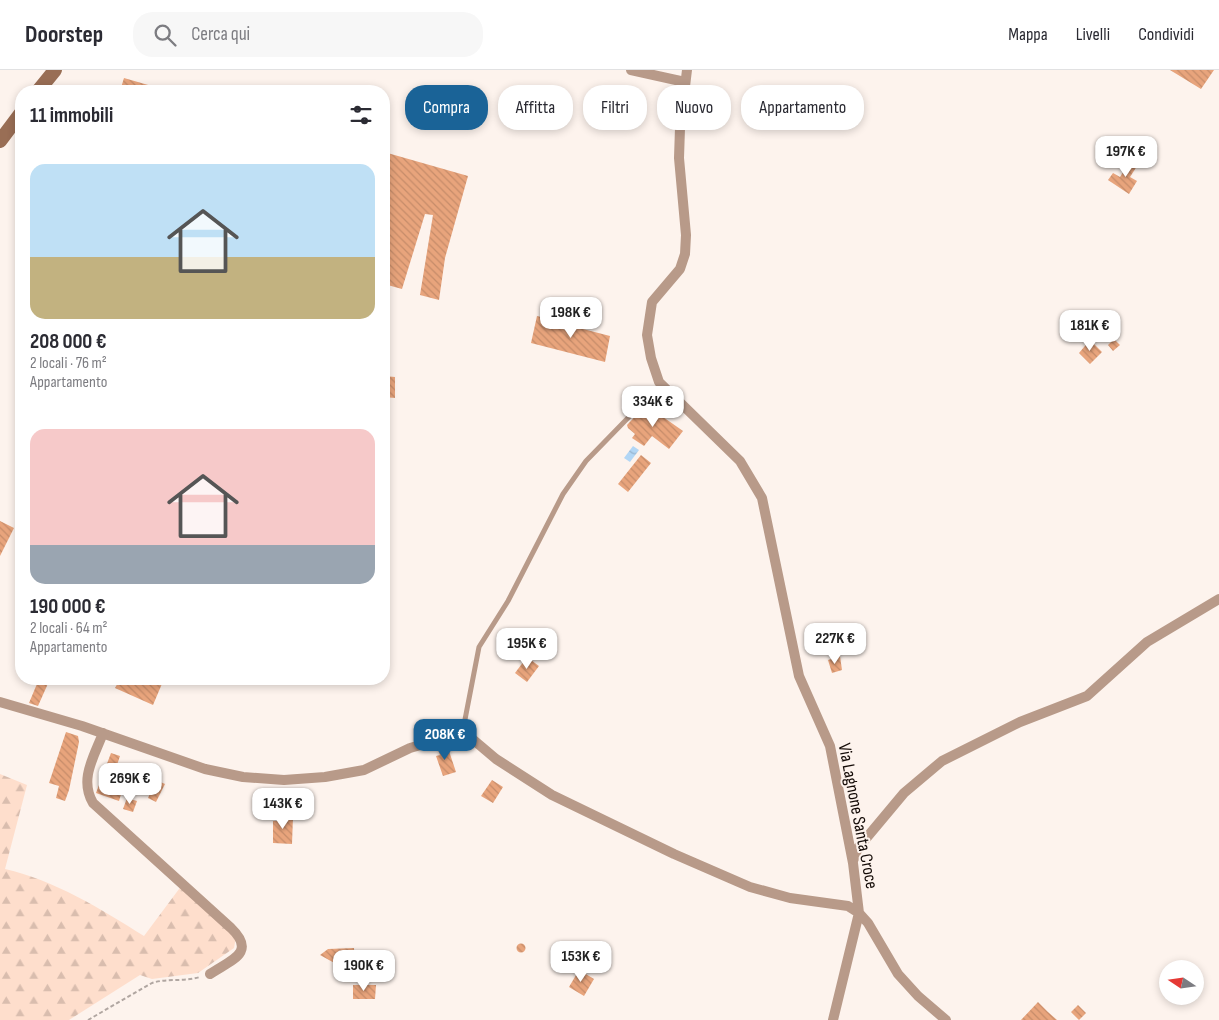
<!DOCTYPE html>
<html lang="it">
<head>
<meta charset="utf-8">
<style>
  :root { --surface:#fff; --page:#f7f7f7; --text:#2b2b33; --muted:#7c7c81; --line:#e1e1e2; --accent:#1a6397 }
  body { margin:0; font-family:"Sofia Sans Condensed",sans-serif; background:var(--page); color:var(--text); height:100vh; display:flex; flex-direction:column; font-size:19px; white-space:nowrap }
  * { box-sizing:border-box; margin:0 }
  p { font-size:16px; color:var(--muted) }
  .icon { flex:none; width:28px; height:28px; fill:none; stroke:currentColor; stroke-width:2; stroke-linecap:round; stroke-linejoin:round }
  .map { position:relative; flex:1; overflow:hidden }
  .drawer { position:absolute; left:15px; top:15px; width:375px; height:600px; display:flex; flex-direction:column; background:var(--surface); border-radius:20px; box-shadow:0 2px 8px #0003 }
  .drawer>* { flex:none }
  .hud { position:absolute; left:405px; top:15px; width:475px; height:45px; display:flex; gap:10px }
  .needle { width:32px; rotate:283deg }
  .controls { position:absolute; left:1159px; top:890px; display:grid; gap:10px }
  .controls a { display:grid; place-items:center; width:45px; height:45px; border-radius:50%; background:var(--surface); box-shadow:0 2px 8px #0003; font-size:25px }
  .price { position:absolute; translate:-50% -42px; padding:0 11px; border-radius:10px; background:#fff; color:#222; font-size:16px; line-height:32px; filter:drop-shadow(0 1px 2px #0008) }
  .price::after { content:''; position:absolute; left:50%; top:30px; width:15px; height:11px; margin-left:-8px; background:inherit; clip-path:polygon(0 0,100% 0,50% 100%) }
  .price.on { background:var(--accent); color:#fff }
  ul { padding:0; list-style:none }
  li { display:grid; align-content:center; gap:10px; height:265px; padding:0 15px }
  li span { display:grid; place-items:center; height:155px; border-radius:15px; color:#555 }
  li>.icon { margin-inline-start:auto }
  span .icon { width:90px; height:90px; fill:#fffc; stroke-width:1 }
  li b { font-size:21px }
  h2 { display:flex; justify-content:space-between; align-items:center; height:60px; padding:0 15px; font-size:21px }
  .chip { padding:0 18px; border-radius:20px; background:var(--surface); box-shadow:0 2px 8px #0003; font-size:18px; line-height:45px }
  .chip.on { background:var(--accent); color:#fff }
  header { display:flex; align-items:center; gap:30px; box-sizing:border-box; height:70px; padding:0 25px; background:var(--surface); border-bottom:1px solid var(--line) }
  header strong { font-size:24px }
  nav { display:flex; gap:28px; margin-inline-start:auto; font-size:18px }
  .search { width:350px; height:45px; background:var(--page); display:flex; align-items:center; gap:12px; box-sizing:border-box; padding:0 18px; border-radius:20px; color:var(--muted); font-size:19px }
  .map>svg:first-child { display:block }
  .forest { fill:url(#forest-firs) }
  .water { fill:url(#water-waves) }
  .building { fill:url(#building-back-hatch) }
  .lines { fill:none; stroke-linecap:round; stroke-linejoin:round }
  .path { stroke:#b0a6a1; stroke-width:2; stroke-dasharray:4 2.5; stroke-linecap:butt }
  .lane { stroke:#b89a89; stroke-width:5 }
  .street { stroke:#b89a89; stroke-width:10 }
  .secondary { stroke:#996e55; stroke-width:14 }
  .labels { text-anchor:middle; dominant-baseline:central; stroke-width:4; stroke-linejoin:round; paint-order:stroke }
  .street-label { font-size:18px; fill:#140b07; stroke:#fdf3ed }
</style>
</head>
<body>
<header>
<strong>Doorstep</strong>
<div class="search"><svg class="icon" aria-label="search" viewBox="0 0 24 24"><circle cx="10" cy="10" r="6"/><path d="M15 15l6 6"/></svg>Cerca qui</div>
<nav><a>Mappa</a><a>Livelli</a><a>Condividi</a></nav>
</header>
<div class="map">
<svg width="1219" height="950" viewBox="0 0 1219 950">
  <defs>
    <pattern id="forest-firs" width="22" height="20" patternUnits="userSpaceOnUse" patternTransform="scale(1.25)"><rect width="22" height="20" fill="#fedecc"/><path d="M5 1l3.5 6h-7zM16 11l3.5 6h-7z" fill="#d9bdae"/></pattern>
    <pattern id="water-waves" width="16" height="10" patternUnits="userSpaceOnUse" patternTransform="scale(1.25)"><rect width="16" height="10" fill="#b2d6f5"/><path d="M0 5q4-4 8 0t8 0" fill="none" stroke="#98b6d1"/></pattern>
    <pattern id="building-back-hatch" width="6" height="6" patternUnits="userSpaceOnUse" patternTransform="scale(1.25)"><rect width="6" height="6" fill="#e8a47c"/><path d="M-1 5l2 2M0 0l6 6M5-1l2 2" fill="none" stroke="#c68c6a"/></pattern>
  </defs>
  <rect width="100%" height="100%" fill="#fdf3ed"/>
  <path class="forest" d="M0 704 27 715 5 799C54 810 101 839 144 866L185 811 236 867 234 878 198 903 152 909 140 905 69 950H0Z"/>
  <path class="water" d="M633 376 639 380 630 392 624 388Z"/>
  <path class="building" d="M1170 0H1214L1201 19Z
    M124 8 162 19V21H120Z
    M384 82 468 106 445 188 439 230 420 225 433 145 425 144 402 219 384 214Z
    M1132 88 1139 93 1130 107 1137 111 1129 124 1108 110 1113 103 1120 107Z
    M537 246 553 250 551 256 570 261 574 247 585 250 583 259 610 266 605 292 531 273Z
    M1114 269 1120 275 1113 281 1108 275Z
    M1090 270 1102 282 1090 294 1079 283Z
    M384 306 395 307V328L384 327Z
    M646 335 683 361 669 379 652 366 644 376 632 368 635 364 628 358 627 355Z
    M641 385 651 393 628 422 618 414Z
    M0 451 14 458 0 486Z
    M840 586 842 600 832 603 828 590Z
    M527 587 539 596 527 612 515 603Z
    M39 609H50L38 636 29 633Z
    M120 609H164L153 635 115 618Z
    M66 662 78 666 79 672 69 720 65 731 56 728 59 716 49 713Z
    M447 675 456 702 443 706 436 686 440 685 437 677Z
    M111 683 120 686 115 701 121 703 119 706 126 708 119 731 96 723Z
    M156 710 165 714 156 732 148 728Z
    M492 710 503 717 493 733 481 726Z
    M127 728 137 731 133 742 123 739Z
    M279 746 293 747 292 774 273 773V751H279Z
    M516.5 878a4.5 4.5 0 1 1 9 0a4.5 4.5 0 1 1-9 0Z
    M354 878 355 900H347L320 885 328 879Z
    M579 900 594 909 584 926 569 917Z
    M353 915H376L375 929H353Z
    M1038 932 1048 942 1057 950H1021Z
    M1078 935 1086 943 1079 950 1071 942Z"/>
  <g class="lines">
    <path class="path" d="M88 950 152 913C167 908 184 912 200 907"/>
    <path class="lane" d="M462 665 479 577 508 531 563 424 586 391 661 314"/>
    <path class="street" d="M631 0 685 12
      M687 0 680 58 679 88 686 165 685 184 680 199 652 232 647 265 651 288 659 312 740 391 762 428 799 606 830 676 853 793 859 843 833 950
      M0 632 82 656 205 699 243 707 284 710 325 707 364 700 410 678 455 665 470 667 496 689 552 725 674 784 750 817 790 828 848 836 859 843 868 853 898 904 918 926 946 950
      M103 663C94 687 79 709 93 733L231 858C257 883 231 890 210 904
      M853 791 858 778 904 723 942 691 1020 652 1087 626 1147 572 1219 529"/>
    <path class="secondary" d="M38 21 55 0
      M0 71 21 43"/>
  </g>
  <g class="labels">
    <g class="street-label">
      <text transform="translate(858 746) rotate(79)">Via Lagnone Santa Croce</text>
    </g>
  </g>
</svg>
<div class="controls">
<a><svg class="needle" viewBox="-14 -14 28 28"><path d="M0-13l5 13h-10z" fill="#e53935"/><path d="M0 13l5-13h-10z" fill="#7c7c81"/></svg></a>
</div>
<b class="price" style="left:1126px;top:108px">197K €</b>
<b class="price" style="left:571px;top:269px">198K €</b>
<b class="price" style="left:1090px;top:282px">181K €</b>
<b class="price" style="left:653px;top:358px">334K €</b>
<b class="price" style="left:835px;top:595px">227K €</b>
<b class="price" style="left:527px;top:600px">195K €</b>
<b class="price on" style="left:445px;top:691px">208K €</b>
<b class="price" style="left:130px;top:735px">269K €</b>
<b class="price" style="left:283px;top:760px">143K €</b>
<b class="price" style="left:581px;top:913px">153K €</b>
<b class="price" style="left:364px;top:922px">190K €</b>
<div class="hud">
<a class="chip on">Compra</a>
<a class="chip">Affitta</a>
<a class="chip">Filtri</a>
<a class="chip">Nuovo</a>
<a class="chip">Appartamento</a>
</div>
<section class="drawer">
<h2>11 immobili<svg class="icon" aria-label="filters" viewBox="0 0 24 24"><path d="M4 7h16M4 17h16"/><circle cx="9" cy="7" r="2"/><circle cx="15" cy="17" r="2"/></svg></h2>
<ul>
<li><span style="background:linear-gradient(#bfe0f5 60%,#c2b280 0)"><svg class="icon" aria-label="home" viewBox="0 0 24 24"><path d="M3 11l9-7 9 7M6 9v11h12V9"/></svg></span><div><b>208 000 €</b><p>2 locali · 76 m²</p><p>Appartamento</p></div></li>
<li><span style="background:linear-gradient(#f6c9c9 75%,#9aa5b1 0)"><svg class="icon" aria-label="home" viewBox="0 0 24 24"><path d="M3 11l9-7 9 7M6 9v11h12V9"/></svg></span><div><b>190 000 €</b><p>2 locali · 64 m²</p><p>Appartamento</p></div></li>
</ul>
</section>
</div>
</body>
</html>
